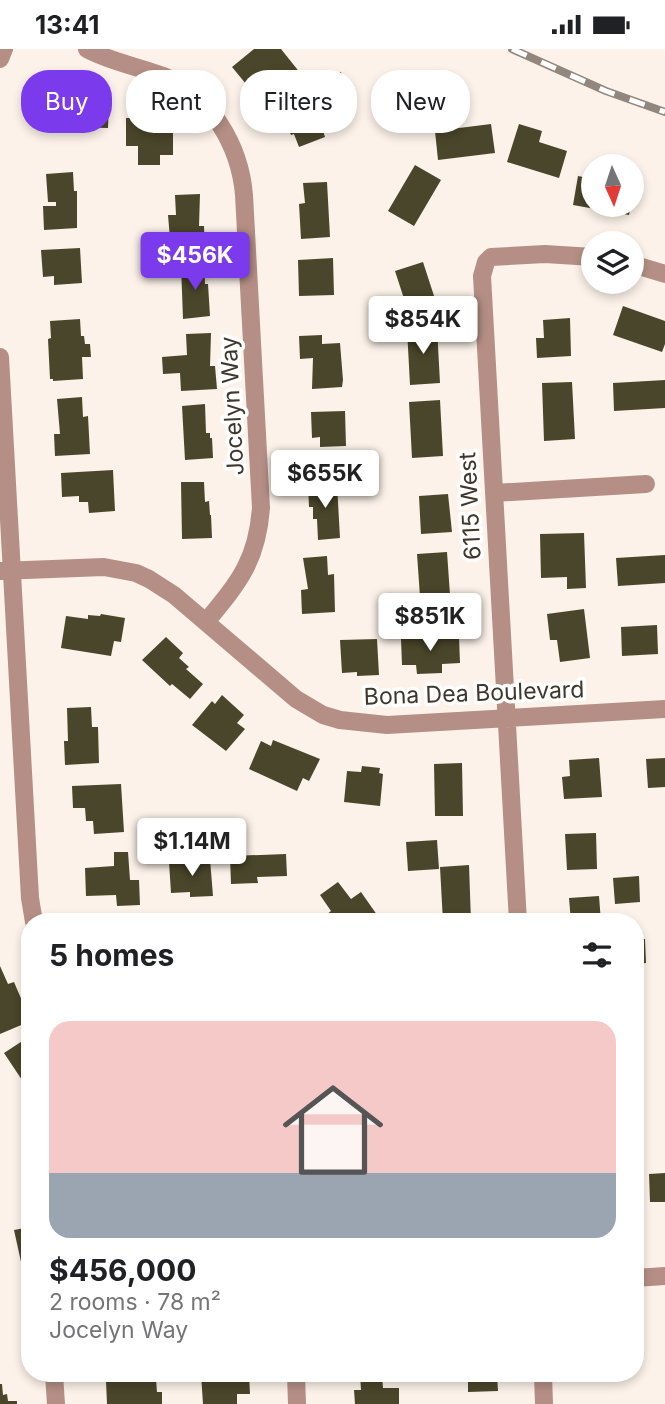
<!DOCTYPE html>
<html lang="en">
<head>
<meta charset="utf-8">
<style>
  :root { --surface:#fff; --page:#f2f2f2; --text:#202124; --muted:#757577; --accent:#7c3aed }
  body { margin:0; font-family:Inter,sans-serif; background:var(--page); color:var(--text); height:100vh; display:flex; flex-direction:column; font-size:26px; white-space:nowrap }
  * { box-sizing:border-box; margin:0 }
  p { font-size:23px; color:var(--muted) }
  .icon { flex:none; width:38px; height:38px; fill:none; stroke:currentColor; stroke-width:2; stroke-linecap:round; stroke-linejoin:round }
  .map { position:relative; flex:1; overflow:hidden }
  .side { position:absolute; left:21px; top:864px; width:623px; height:469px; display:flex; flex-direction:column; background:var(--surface); border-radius:28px; box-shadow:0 4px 10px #0003 }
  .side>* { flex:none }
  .banner { position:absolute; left:21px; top:21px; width:623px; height:63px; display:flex; gap:14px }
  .needle { width:46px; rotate:177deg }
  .fabs { position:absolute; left:581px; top:105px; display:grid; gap:14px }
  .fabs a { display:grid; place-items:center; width:63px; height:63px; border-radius:50%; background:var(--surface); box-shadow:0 4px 10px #0003; font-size:35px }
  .price { position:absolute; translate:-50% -60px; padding:0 16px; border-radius:7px; background:#fff; color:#222; font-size:23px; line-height:46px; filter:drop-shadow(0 2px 4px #0008) }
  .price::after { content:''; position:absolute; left:50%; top:42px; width:21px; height:16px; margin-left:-10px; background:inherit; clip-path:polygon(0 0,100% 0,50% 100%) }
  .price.selected { background:var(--accent); color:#fff }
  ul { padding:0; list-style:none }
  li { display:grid; align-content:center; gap:14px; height:371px; padding:0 28px }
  li span { display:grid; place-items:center; height:217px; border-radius:21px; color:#555 }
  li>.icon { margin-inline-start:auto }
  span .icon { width:126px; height:126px; fill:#fffc; stroke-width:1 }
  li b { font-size:30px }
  h2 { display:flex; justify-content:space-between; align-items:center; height:84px; padding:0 28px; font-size:30px }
  .chip { padding:0 24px; border-radius:28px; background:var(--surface); box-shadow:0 4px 10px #0003; font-size:24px; line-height:63px }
  .chip.selected { background:var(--accent); color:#fff }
  .status { display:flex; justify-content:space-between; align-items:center; height:49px; padding:0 35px; background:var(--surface); direction:ltr }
  .status svg { height:19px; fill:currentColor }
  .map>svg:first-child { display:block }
  .building { fill:#4a462b }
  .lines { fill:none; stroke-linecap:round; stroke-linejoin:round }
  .minor { stroke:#b58f85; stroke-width:18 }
  .rail-casing { stroke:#91877e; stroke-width:8 }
  .rail { stroke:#fff; stroke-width:5; stroke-dasharray:16; stroke-linecap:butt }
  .labels { text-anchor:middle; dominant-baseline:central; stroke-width:7; stroke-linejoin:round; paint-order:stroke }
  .street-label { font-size:23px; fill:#3f362c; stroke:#fff }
</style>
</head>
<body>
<div class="status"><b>13:41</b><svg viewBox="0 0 49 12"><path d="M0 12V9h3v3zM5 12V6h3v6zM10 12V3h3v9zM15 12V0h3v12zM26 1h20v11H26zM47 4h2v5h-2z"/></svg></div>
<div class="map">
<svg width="665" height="1355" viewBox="0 0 665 1355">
  <rect width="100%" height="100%" fill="#fcf2e9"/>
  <path class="building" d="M254 0H281L301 25 276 44 268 35 265 38 256 27 246 35 232 18Z
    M341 23 349 50 326 57 317 30Z
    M57 40 87 41V53H109L108 79 60 78V71H57Z
    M315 57 325 88 299 98 294 85 291 86 284 69Z
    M126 69H158V79H173V106H160V116H138V97H126Z
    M491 75 495 104 438 111 435 82Z
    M519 75 542 82 539 93 567 102 559 129 507 113Z
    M415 116 441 131 414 177 388 162Z
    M73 123 74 142H77V179L44 181 43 157H56V153H48L46 125Z
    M578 127 593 130V156H631L629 166 573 156Z
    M327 133 330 188 301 190 299 155 305 154 303 134Z
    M200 145 199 177H204L205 201 171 202 168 166H176L175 146Z
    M80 199 82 234 54 236V227L43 228 41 201Z
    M333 209 334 246 299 247 298 211Z
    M423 213 436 253 408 262 395 222Z
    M204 215 205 235H208L210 267 183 270 181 216Z
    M623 257 665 272V295L662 303 613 286Z
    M570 269 571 307 537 309 536 289H544L543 271Z
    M80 270 81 287H84L85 295H90L91 308H82L83 330 53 332V330H50L48 290 51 289 50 272Z
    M437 278 440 334 410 336 407 280Z
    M211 284 210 317H215L217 340 181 342 180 324 163 325 162 308 187 306 186 285Z
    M322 286V295L340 294 343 331 342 338 312 340 313 309 300 310 299 287Z
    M665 331V359L614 362 613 334Z
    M572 333 575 390 544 392 542 334Z
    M82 348 83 368 88 367 90 405 55 407 54 385H60L57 350Z
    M440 351 443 407 412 409 409 353Z
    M205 355 206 384H210V389H212L213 409 185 411 182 357Z
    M345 362 346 397 320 398V388L312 389 311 363Z
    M113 421 115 462 89 464 88 453H79V447L62 448 61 424Z
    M181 433H204L205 453 209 452 210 466H211L212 489 182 490Z
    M337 435 340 489 318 491 317 470H313V458H309L308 436Z
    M448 445 452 483 421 485 419 447Z
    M584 484 586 539 567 540V528L541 529 540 485Z
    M447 503 451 560 421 562 417 505Z
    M665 506V534L618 537 616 509Z
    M327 507 328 526 334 525 335 563 302 565 301 541 308 540 303 509Z
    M584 560 590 609 560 613 557 591H550L547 565Z
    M101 565 125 569 121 593 114 592 111 607 61 599 66 567 88 570V566L100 567Z
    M657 576 658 605 622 607 621 578Z
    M166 588 183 604 179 609 189 618 186 620 203 635 190 650 172 635 170 637 142 611Z
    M459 588 460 614 442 615V624L417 625 416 616H402L401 590Z
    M377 590 379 626 357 627V623L342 624 340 591Z
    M222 646 244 666 237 674 245 680 226 702 192 676 212 652 215 655Z
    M91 658 92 678H98L99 714 65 716 64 692H68L67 659Z
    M273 691 320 710 309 732 303 729 297 742 249 720 261 692 271 697Z
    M599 709 602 748 564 750 562 728 570 727 569 711Z
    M665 709V738L648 739 646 710Z
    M462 714 463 767H435L434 715Z
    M362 717 380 719 379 724 383 725 380 757 344 753 347 722 361 723Z
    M121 735 124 783 94 785 93 772H86L85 759H73L72 737Z
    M596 784 597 820 567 821 565 785Z
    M437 791 439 820 408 822 406 793Z
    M114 803H128L130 831H139L140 856 117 857 116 846 86 847 85 819 114 817Z
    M286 805 287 827 257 828 258 834 231 835 230 807Z
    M210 810 213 847 190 848V843L171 844 169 813Z
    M469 816 471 872 443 873 440 818Z
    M639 827 640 853 615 855 613 829Z
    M338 833 351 850 361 843 382 873H331L326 866 331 862 320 846Z
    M599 847 601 873H571L569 849Z
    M645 890 646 914 635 915V891Z
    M0 917 8 935 14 933 29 968 24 970 26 974 0 985Z
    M30 987V1043L4 1004Z
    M665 1124V1153H650L649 1125Z
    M30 1178V1220L23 1222 14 1181Z
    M201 1325H249L250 1345H237V1355H203Z
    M360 1325H382L383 1339H399V1355H355L354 1341H361Z
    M468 1325H497L498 1342 468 1343Z
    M597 1325H623V1330L597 1331Z
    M156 1330 157 1343H162V1355H107L106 1332Z
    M0 1335H2L3 1346 7 1345 8 1352H17V1355H0Z"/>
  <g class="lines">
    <path class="minor" d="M87 0C111 13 137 17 163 27 210 45 240 97 244 146L261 459C257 512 239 533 206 573
      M0 10 4 0
      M632 215 665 225
      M0 308 30 849 34 873
      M494 444 646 435
      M0 522 104 518 136 524 149 530 174 546 296 650 323 666 340 671 387 676 665 660
      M518 873 482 227 486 213 491 208 545 205 593 208
      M635 1229 665 1227
      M54 1325 56 1355
      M296 1325 297 1355
      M543 1325 544 1355"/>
    <defs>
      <path id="rail" d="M512 0 606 42 665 63"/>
    </defs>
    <use href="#rail" class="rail-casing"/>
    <use href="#rail" class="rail"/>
  </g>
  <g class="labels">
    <g class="street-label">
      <text transform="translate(232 357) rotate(-93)">Jocelyn Way</text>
      <text transform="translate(470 457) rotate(-93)">6115 West</text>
      <text transform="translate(474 644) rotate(-2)">Bona Dea Boulevard</text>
    </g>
  </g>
</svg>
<div class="fabs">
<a><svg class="needle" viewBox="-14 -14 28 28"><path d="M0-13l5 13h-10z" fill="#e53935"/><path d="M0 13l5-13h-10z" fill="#757577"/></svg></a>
<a><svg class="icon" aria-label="layers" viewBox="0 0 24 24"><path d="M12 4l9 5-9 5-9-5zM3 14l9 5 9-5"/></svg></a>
</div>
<b class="price selected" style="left:195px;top:243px">$456K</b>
<b class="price" style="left:423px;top:307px">$854K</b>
<b class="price" style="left:325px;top:461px">$655K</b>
<b class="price" style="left:430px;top:604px">$851K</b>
<b class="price" style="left:192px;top:829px">$1.14M</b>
<div class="banner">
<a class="chip selected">Buy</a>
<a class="chip">Rent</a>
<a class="chip">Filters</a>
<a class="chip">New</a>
</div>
<section class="side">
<h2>5 homes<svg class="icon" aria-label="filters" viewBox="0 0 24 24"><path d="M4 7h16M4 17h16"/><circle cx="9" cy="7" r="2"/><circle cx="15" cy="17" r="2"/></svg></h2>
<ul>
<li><span style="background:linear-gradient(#f6c9c9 70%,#9aa5b1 0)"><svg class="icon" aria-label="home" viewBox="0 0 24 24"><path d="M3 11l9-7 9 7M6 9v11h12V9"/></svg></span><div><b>$456,000</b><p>2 rooms · 78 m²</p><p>Jocelyn Way</p></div></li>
</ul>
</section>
</div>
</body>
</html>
